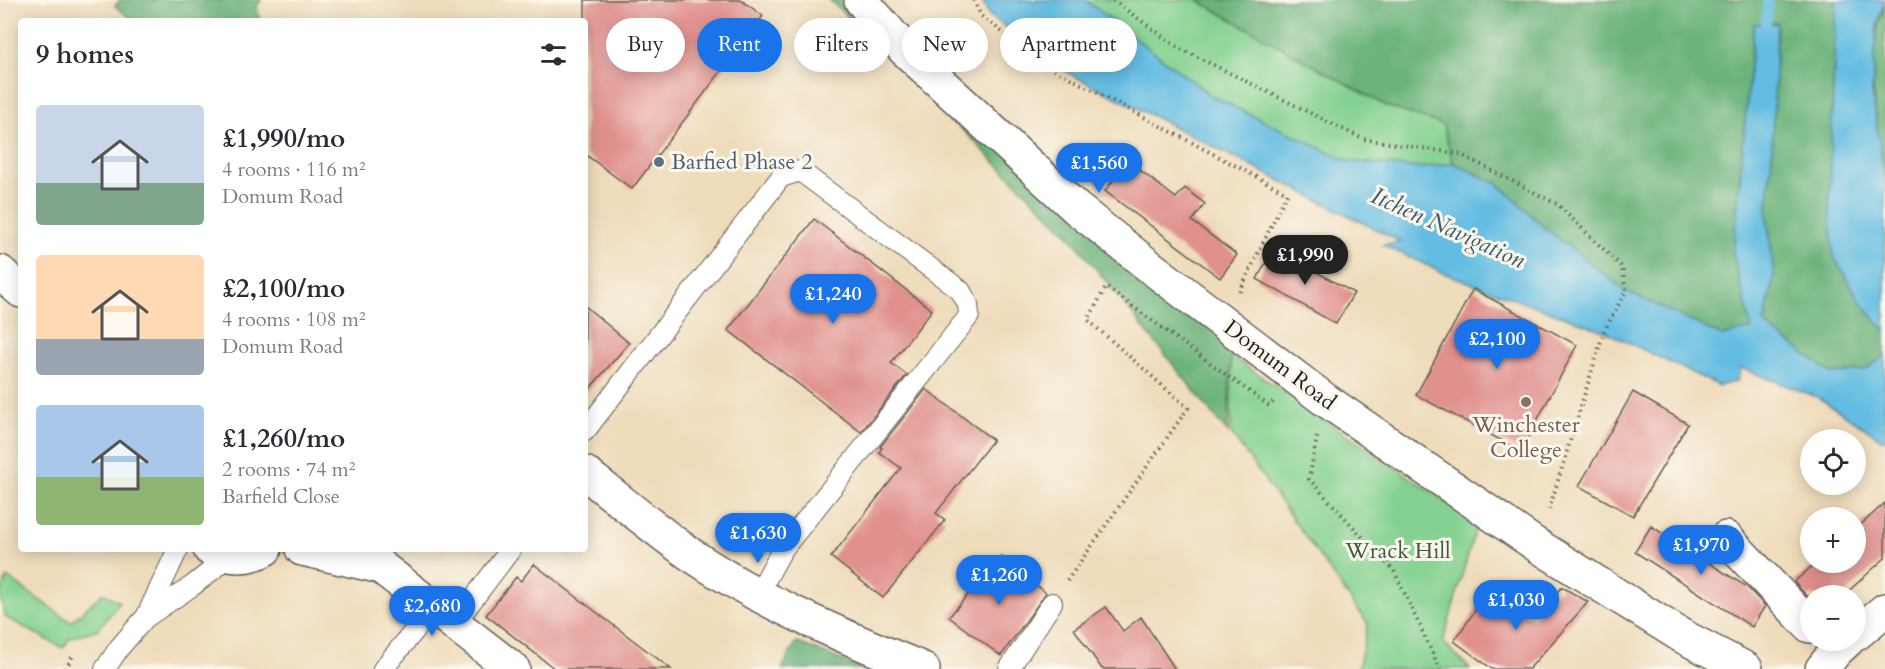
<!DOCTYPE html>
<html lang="en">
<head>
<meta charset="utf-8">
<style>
  :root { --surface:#fff; --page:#f2f2f3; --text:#2b2b33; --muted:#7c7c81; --accent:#1a73e8 }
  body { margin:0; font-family:Cardo,serif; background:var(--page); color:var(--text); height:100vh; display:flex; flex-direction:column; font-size:22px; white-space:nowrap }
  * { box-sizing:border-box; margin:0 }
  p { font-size:20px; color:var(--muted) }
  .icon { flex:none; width:33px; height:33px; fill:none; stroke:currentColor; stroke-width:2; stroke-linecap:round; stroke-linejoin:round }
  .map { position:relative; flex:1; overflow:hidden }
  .side { position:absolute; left:18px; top:18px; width:570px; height:534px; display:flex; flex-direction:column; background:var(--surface); border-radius:6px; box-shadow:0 3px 15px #0003 }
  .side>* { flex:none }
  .banner { position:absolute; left:606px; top:18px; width:570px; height:54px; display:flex; gap:12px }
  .buttons { position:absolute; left:1800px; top:429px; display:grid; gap:12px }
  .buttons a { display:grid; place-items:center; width:66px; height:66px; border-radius:50%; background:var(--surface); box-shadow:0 3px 15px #0003; font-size:30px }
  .price { position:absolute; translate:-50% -51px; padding:0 14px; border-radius:21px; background:var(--accent); color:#fff; font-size:20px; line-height:39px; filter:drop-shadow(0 2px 3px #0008) }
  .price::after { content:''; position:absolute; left:50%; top:36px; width:18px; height:14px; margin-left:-9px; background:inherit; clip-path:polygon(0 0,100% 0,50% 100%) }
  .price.active { background:#222; color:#fff }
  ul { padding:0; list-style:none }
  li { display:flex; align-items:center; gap:18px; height:150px; padding:0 18px }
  li span { display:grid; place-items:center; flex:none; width:168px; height:120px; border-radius:6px; color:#555 }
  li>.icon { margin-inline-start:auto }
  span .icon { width:72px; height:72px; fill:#fffc; stroke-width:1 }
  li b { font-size:26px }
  h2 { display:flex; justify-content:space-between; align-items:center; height:72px; padding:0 18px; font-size:26px }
  .pill { padding:0 21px; border-radius:27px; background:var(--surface); box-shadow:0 3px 15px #0003; font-size:21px; line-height:54px }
  .pill.active { background:var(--accent); color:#fff }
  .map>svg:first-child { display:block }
  .green { fill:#83d190; stroke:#507656; stroke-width:1.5 }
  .forest { fill:#6ab37a; stroke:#43684b; stroke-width:1.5 }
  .water { fill:#64bde2; stroke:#406c7f; stroke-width:1.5 }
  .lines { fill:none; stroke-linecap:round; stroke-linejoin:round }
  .stream { stroke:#64bde2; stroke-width:10 }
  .building { fill:#e0908d }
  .service-casing { stroke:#665f54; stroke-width:22 }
  .minor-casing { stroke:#665f54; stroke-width:36 }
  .secondary-casing { stroke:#665f54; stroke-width:36 }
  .path { stroke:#665f54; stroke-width:4; stroke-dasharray:1.5 4.5; stroke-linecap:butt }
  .service { stroke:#fff; stroke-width:20 }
  .minor { stroke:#fff; stroke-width:33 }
  .secondary { stroke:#fff; stroke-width:33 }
  .service-dot { fill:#5c6f8a; stroke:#fbf7ec; stroke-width:2 }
  .education-dot { fill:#8d6e63; stroke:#fbf7ec; stroke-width:2 }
  .labels { text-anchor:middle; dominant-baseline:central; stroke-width:6; stroke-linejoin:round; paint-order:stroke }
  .service-label { font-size:22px; fill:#4e5e75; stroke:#fbf7ec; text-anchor:start }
  .street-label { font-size:22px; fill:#1c1c1c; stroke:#fbf7ec }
  .education-label { font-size:22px; fill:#785e54; stroke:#fbf7ec }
  .park-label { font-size:22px; fill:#405b45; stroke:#fbf7ec }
  .water-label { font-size:24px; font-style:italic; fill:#395c6b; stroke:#fbf7ec }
</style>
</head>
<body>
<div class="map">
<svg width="1885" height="669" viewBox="0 0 1885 669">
  <rect width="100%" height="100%" fill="#fbf7ec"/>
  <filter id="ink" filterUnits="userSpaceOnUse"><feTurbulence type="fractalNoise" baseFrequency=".0167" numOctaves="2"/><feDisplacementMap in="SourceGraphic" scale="12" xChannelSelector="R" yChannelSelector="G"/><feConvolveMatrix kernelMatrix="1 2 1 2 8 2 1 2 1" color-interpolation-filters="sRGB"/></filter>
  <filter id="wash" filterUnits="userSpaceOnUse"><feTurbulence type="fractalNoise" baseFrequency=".008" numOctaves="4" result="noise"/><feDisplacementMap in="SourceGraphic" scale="24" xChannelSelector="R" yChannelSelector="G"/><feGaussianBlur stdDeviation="1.35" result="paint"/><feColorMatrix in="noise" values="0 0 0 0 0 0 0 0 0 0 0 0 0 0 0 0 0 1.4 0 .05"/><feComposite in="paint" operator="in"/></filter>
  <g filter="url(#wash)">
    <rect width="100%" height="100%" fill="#efdcbb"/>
    <path class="green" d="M1085 0H1197L1386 106 1443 125 1453 163 1420 168 1347 161 1212 96Z
      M1231 356 1477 523 1443 642 1470 669H1358L1368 624 1231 433Z
      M7 577 71 622 103 593 120 602 98 629 70 638 63 648 5 617 0 596Z"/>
    <path class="forest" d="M120 0H261L257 6 260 21H134L115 6Z
      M829 0H847L1237 333 1231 356 1228 433 1068 234 847 16Z
      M1197 0H1836L1829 205 1860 301 1885 331V355L1866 370 1832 374 1764 324 1774 275 1767 215 1772 152 1777 24H1754L1733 255 1752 329 1722 336 1626 291 1545 228 1498 184 1453 163 1443 125 1386 106Z
      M1885 4V182C1876 123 1863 61 1885 4Z
      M796 642 864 669H782Z"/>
    <path class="water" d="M982 0H1085L1212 96 1347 161 1420 168 1453 163 1498 184 1545 228 1626 291 1722 336 1752 329 1733 255 1754 24 1777 23 1772 152 1767 215 1774 275 1764 324 1832 374 1866 370 1885 355V441L1817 397 1741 368 1737 381 1719 386 1604 331 1446 274 1383 245 1401 242 1070 74 989 15Z
      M1836 0H1885L1877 24 1872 92 1885 182V331L1860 301 1833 255 1829 205Z"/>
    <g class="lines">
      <path class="stream" d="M1766 24 1768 0"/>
    </g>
    <g id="blocks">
      <path class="building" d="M585 0H741L763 16 632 189 585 154Z
        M1128 161 1176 198 1185 188 1205 204 1192 221 1237 255 1220 278 1105 191Z
        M814 219 932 310 891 363 907 375 861 432 728 330Z
        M1274 248 1354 293 1336 324 1257 279Z
        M1473 289 1577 345 1521 451 1416 395Z
        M585 306 629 343 585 394Z
        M926 389 993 440 936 513 945 520 883 598 831 557 901 468 879 452 882 448 880 447Z
        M1633 392 1688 424 1633 516 1579 486Z
        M1885 503V558L1843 596H1807L1794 582 1817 562H1856V529Z
        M1651 526 1747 587 1765 606 1752 627 1635 552Z
        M1001 556 1046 593 1001 656 949 617Z
        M534 564 587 605 671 669H555L486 615 516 577 521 581Z
        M1562 587 1588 602 1529 669H1492L1454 641 1488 592 1533 619Z
        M1106 607 1123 631 1141 617 1175 669H1102L1074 629Z"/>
    </g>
  </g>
  <g filter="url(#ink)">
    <use href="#blocks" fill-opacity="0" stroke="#665f54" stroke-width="1.5"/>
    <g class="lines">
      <defs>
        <path id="service" d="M585 431 781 177 800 171 960 290 968 304 969 316 782 550 758 594
          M147 615 178 549
          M455 623 511 549
          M105 669 119 648 145 618 192 586 230 556
          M383 669 434 607
          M1009 669 1052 603"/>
        <path id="minor" d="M861 0 905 50 1076 208 1153 269 1324 399 1535 544 1682 636 1746 669
          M585 473C620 500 654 529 690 554 762 603 843 636 923 669
          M1726 538 1810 626
          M1856 634 1885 610
          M1822 669 1835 652 1848 640"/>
        <path id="secondary" d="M0 272 21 291
          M210 549C228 557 247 559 265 549
          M302 549 381 567
          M361 549 381 567 513 669"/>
      </defs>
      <use href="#service" class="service-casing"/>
      <use href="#minor" class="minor-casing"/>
      <use href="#secondary" class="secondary-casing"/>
      <path class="path" d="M974 0 981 16 1049 67 1287 193 1239 293
        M1113 0 1177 47 1363 139 1460 154 1557 204 1622 267 1626 291 1604 331 1548 513
        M1317 437 1309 479 1394 571 1440 669
        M1067 581 1188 408 1088 320 1106 287 1269 406 1273 402
        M66 669 74 653"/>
      <use href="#service" class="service"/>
      <use href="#minor" class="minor"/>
      <use href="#secondary" class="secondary"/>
    </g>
  </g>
  <circle class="service-dot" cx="659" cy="162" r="6"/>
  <circle class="education-dot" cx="1526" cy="402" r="6"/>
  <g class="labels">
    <g class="service-label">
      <text x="671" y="162">Barfied Phase 2</text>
    </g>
    <g class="street-label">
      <text transform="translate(1280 365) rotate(37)">Domum Road</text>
    </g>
    <g class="education-label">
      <text x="1526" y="425">Winchester<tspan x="1526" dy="25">College</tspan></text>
    </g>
    <g class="park-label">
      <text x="1398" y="551">Wrack Hill</text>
    </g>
    <g class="water-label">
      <text transform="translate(1448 228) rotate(24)">Itchen Navigation</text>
    </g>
  </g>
</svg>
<div class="buttons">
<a><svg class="icon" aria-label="locate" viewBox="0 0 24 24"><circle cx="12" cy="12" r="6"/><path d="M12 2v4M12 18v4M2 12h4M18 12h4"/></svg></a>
<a>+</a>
<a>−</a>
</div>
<b class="price" style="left:1099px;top:194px">£1,560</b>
<b class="price active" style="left:1305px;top:286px">£1,990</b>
<b class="price" style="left:833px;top:325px">£1,240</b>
<b class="price" style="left:1497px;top:370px">£2,100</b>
<b class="price" style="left:758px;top:564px">£1,630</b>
<b class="price" style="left:1701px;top:576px">£1,970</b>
<b class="price" style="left:999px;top:606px">£1,260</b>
<b class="price" style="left:1516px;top:631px">£1,030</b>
<b class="price" style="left:432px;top:637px">£2,680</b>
<div class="banner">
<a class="pill">Buy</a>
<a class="pill active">Rent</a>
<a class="pill">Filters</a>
<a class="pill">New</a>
<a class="pill">Apartment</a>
</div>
<section class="side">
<h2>9 homes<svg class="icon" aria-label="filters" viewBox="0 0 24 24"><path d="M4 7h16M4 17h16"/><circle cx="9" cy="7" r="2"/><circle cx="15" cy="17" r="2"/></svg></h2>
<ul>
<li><span style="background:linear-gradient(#c9d6e8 65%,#7fa58c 0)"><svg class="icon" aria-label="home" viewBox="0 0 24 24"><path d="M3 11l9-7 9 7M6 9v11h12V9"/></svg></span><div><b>£1,990/mo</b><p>4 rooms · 116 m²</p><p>Domum Road</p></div></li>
<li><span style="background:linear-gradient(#ffd9b3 70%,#9aa5b1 0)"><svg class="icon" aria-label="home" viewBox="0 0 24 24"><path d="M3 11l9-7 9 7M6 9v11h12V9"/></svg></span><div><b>£2,100/mo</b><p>4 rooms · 108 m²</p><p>Domum Road</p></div></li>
<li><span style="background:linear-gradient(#a9c7e8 60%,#8fb573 0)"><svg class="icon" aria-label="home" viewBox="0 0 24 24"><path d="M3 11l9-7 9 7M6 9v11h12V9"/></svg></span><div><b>£1,260/mo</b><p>2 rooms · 74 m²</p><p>Barfield Close</p></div></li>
</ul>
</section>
</div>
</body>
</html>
